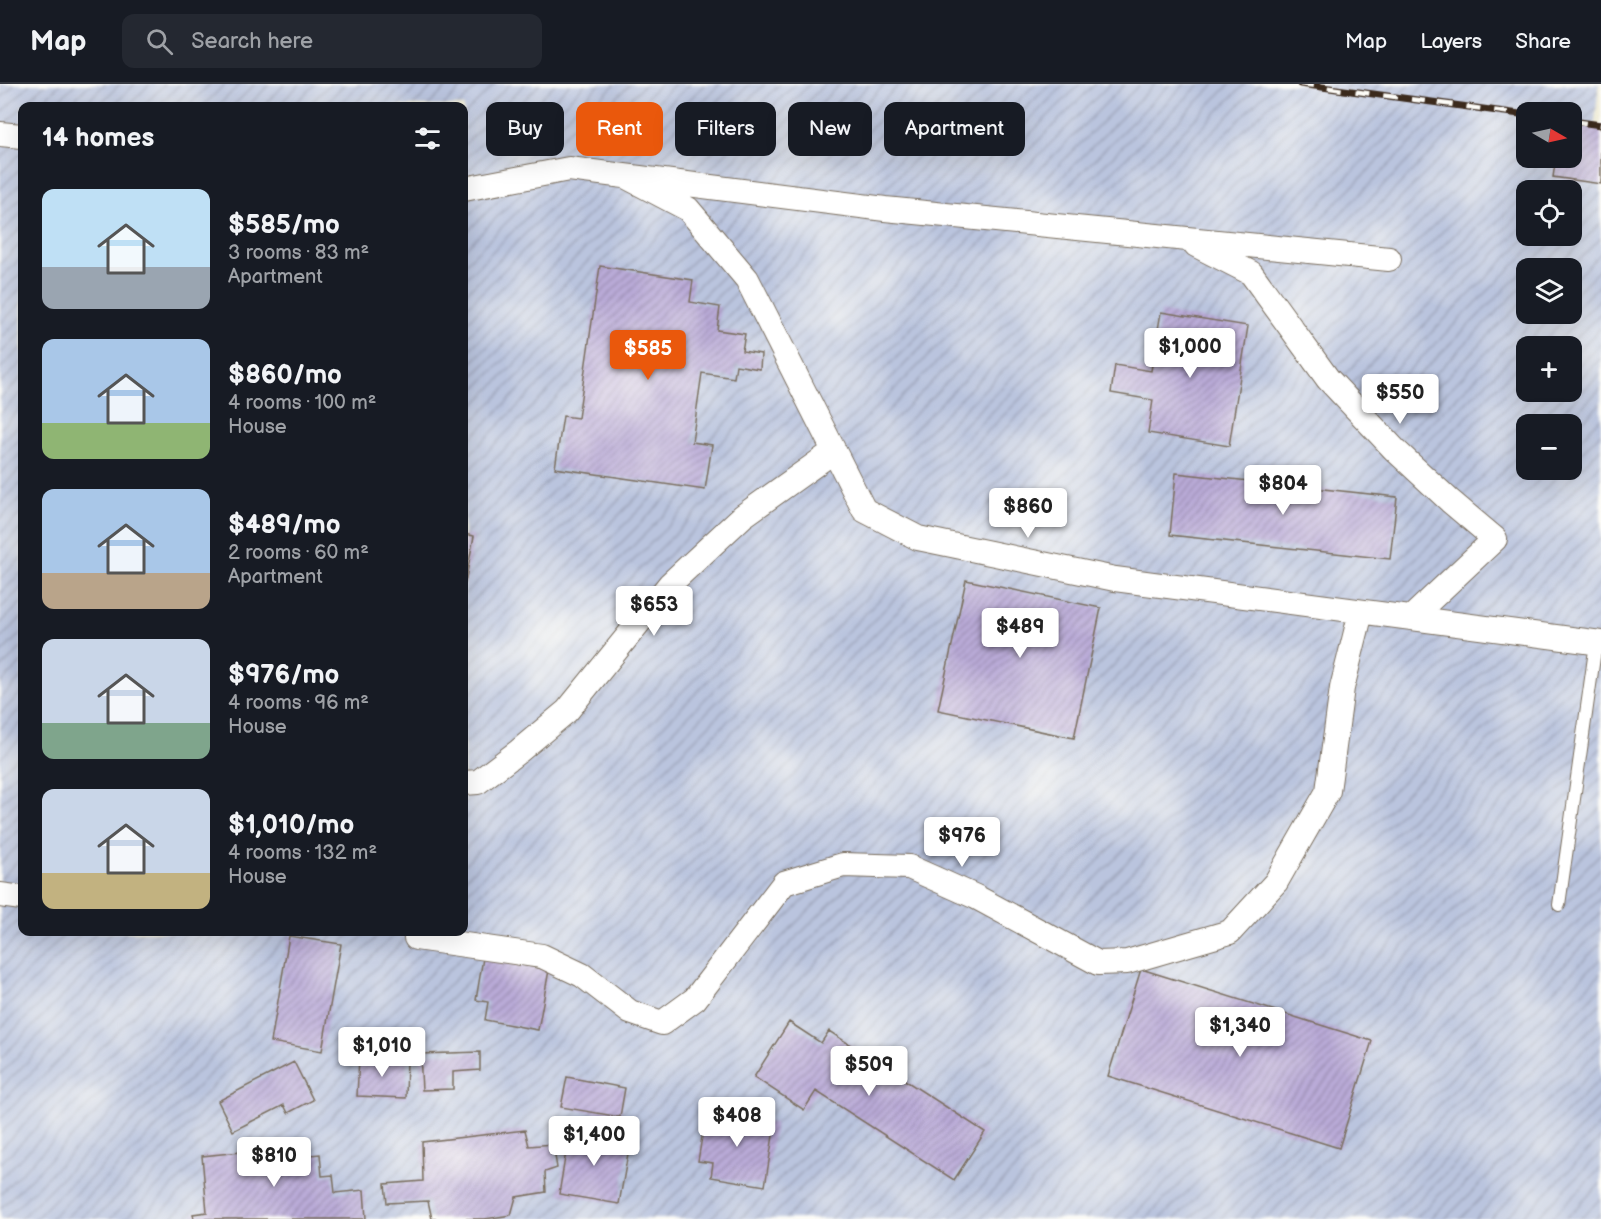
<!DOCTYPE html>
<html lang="en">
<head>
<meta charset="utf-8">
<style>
  :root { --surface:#171b24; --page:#242831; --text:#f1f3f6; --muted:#9ea1a6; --line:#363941; --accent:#ea580c }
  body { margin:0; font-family:"Balsamiq Sans",sans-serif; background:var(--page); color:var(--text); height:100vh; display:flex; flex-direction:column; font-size:22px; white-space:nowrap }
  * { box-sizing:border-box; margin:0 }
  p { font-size:20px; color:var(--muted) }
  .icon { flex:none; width:33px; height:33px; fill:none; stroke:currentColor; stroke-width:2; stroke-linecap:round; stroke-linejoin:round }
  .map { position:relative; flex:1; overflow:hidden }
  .details { position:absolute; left:18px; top:18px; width:450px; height:834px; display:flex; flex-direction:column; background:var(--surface); border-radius:12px; box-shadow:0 6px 24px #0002 }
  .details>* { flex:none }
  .guide { position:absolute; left:486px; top:18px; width:570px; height:54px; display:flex; gap:12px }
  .needle { width:39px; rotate:99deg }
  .fabs { position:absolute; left:1516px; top:18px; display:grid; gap:12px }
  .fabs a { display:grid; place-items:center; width:66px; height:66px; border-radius:12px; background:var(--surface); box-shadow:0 6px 24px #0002; font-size:30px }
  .price { position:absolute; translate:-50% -51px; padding:0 14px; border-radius:6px; background:#fff; color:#222; font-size:20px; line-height:39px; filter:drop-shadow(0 2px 3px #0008) }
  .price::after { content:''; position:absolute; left:50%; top:36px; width:18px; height:14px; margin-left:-9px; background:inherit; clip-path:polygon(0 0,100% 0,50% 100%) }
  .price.current { background:var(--accent); color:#fff }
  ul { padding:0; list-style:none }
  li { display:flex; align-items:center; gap:18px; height:150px; padding:0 24px }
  li span { display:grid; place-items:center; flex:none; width:168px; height:120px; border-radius:12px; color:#555 }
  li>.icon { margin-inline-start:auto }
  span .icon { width:72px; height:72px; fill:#fffc; stroke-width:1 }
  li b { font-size:26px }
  h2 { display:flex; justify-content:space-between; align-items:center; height:72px; padding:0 24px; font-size:26px }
  .chip { padding:0 21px; border-radius:12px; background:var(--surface); box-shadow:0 6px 24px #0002; font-size:21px; line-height:54px }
  .chip.current { background:var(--accent); color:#fff }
  header { display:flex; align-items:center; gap:36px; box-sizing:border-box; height:84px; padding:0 30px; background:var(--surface); border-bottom:2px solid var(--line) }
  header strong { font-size:28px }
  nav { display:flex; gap:33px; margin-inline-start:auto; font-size:21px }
  .search { width:420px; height:54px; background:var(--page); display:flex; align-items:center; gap:15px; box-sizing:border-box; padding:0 21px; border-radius:12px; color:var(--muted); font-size:22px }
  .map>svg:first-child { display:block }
  .industrial { fill:url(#industrial-furrows); fill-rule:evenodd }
  .building { fill:url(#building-hatch) }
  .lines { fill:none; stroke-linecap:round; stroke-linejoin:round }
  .service-casing { stroke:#7a6e5e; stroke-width:14 }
  .minor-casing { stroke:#7a6e5e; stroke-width:26 }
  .service { stroke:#fff; stroke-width:12 }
  .minor { stroke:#fff; stroke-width:24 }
  .rail-casing { stroke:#3b2a1e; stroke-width:7 }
  .rail { stroke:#fdfcf7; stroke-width:4.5; stroke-dasharray:14; stroke-linecap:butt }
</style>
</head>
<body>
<header>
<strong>Map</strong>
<div class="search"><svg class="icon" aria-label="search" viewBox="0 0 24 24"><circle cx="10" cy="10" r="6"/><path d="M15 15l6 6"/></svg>Search here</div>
<nav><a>Map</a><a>Layers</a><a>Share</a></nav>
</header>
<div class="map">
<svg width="1601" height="1135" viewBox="0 0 1601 1135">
  <defs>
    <pattern id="industrial-furrows" width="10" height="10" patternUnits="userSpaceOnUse" patternTransform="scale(1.5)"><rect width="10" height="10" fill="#bac4de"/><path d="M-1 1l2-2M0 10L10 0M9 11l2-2" fill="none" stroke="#989fb3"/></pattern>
    <pattern id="building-hatch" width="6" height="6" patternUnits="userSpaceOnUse" patternTransform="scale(1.5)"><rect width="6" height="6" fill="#baabd8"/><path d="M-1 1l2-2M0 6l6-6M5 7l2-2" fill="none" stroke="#988baf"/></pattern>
  </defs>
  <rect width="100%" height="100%" fill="#fdfcf7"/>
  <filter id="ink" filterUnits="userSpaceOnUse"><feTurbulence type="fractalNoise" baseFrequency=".0167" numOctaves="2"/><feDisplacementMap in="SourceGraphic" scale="12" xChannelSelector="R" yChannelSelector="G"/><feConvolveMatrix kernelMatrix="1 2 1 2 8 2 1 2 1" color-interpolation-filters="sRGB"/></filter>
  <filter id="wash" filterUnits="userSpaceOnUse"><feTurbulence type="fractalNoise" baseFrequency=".008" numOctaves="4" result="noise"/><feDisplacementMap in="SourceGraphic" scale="24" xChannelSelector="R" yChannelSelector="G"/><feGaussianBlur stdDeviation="1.35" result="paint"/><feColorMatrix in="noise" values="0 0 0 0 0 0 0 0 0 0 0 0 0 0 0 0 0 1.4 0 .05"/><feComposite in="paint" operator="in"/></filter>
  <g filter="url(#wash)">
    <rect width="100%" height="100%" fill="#f0ecd5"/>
    <path class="industrial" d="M0 0H1599L1589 91 1601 93V1135H0ZM22 22H464V848H22ZM1527 28H1572V74H1527ZM1527 106H1572V152H1527ZM1527 184H1572V230H1527ZM1527 262H1572V308H1527ZM1527 340H1572V386H1527Z"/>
    <g id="blocks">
      <path class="building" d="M1572 38 1601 42V100L1553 93 1556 74H1572Z
        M600 182 693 196 690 218 720 223 717 246 745 250 742 267 761 270 760 285 736 281 734 294 702 289 692 358 712 361 705 406 555 384 563 332 578 334Z
        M1161 228 1248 242 1229 362 1148 349 1153 316 1111 309 1115 281 1151 287Z
        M1176 389 1397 413 1390 475 1170 451Z
        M464 450 474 452 465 499H464Z
        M966 496 1101 524 1074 654 938 626Z
        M289 852 341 860 322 967 271 958Z
        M483 874 549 886 538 946 485 936 488 918 476 916Z
        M1141 885 1372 957 1339 1064 1108 992Z
        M789 938 821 959 829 947 985 1048 954 1096 816 1007 804 1026 754 993Z
        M480 968V986L453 988V1005L422 1006 420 970Z
        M359 974 407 976 406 1014 357 1012Z
        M294 978 313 1016 288 1029 284 1021 233 1047 218 1017Z
        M567 993 625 1004 620 1033 561 1023Z
        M706 1029 775 1039 765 1102 711 1093 713 1079 698 1077Z
        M570 1044 615 1052 613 1061 629 1064 619 1120 559 1110Z
        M525 1046 529 1062 553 1060 557 1084 545 1088 546 1108 516 1113 511 1131 485 1135H432L428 1117 387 1119 385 1100 423 1097 422 1058Z
        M289 1063 290 1073 320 1070 322 1092 333 1091 335 1109 364 1106 366 1135H194L193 1130 207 1128 202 1072Z"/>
    </g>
  </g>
  <g filter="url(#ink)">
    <use href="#blocks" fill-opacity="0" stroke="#7a6e5e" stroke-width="1.5"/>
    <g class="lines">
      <defs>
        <path id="service" d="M1559 821 1596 559"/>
        <path id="minor" d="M0 50 22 52
          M627 93 688 125 747 195 864 426 918 454 1115 495 1601 559
          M464 105 569 85 885 125 1389 175
          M1196 161 1251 189 1328 295 1395 366 1450 417 1495 455 1411 534
          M464 699 478 698 519 667 567 627 670 500 743 432 834 367
          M0 811 22 814
          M417 848 416 854 542 872 582 891 630 928 662 939 695 915 784 799 843 781 909 783 976 813 1098 879 1127 878 1230 848 1276 798 1328 707 1342 604 1361 528"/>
      </defs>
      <use href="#service" class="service-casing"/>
      <use href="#minor" class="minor-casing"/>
      <use href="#service" class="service"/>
      <use href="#minor" class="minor"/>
      <defs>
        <path id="rail" d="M1300 0 1527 31
          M1572 37 1601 41"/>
      </defs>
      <use href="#rail" class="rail-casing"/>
      <use href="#rail" class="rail"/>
    </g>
  </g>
</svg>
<div class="fabs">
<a><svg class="needle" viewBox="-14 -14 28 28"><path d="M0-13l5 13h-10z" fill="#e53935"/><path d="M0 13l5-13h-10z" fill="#9ea1a6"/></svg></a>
<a><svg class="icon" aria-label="locate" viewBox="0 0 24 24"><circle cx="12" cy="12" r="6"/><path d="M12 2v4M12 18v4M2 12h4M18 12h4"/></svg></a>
<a><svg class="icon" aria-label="layers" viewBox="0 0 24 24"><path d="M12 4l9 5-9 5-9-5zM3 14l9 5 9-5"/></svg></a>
<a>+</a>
<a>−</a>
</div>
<b class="price" style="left:1190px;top:295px">$1,000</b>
<b class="price current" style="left:648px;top:297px">$585</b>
<b class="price" style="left:1400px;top:341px">$550</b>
<b class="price" style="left:1283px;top:432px">$804</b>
<b class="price" style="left:1028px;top:455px">$860</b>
<b class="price" style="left:654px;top:553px">$653</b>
<b class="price" style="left:1020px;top:575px">$489</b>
<b class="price" style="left:962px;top:784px">$976</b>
<b class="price" style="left:1240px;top:974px">$1,340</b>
<b class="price" style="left:382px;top:994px">$1,010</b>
<b class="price" style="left:869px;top:1013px">$509</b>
<b class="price" style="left:737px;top:1064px">$408</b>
<b class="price" style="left:594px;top:1083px">$1,400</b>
<b class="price" style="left:274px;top:1104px">$810</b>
<div class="guide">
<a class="chip">Buy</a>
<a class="chip current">Rent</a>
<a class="chip">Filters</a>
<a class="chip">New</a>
<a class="chip">Apartment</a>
</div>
<section class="details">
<h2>14 homes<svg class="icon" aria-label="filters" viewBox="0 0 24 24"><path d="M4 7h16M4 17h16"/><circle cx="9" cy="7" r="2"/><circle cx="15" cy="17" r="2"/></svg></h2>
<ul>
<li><span style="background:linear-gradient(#bfe0f5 65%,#9aa5b1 0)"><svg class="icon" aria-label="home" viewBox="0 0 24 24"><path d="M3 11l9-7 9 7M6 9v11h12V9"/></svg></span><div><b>$585/mo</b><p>3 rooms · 83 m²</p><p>Apartment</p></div></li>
<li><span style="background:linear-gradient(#a9c7e8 70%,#8fb573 0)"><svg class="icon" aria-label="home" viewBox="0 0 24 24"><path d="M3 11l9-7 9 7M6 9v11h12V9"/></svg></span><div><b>$860/mo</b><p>4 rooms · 100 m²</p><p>House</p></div></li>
<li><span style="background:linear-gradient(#a9c7e8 70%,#b9a48a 0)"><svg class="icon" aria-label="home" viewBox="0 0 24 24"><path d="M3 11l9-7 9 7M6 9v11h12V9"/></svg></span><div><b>$489/mo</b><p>2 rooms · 60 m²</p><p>Apartment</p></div></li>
<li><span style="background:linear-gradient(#c9d6e8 70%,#7fa58c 0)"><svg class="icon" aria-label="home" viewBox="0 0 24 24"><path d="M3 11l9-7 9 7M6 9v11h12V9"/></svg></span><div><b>$976/mo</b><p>4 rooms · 96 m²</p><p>House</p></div></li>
<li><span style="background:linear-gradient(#c9d6e8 70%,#c2b280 0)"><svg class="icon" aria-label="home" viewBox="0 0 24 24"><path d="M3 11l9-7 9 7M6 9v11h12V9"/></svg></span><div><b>$1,010/mo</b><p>4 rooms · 132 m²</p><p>House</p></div></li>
</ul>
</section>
</div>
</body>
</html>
